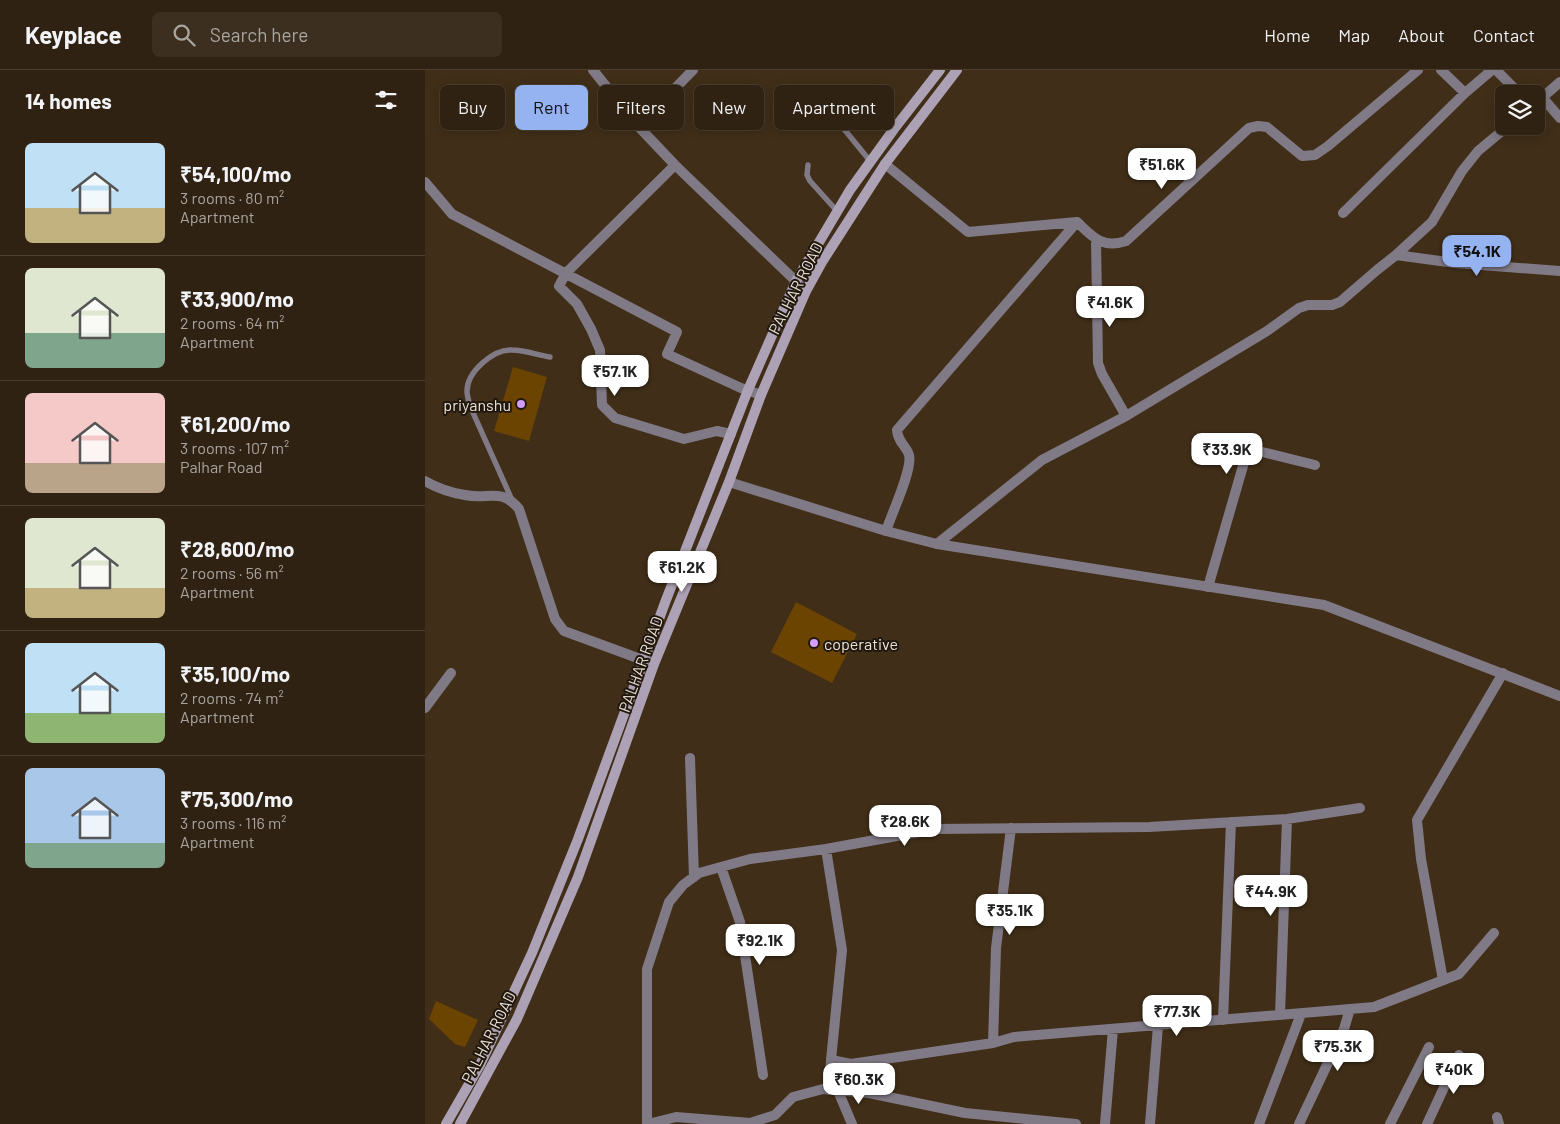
<!DOCTYPE html>
<html lang="en">
<head>
<meta charset="utf-8">
<style>
  :root { --surface:#302212; --page:#3c2f20; --text:#f1f3f6; --muted:#a8a49f; --line:#4b3f32; --accent:#95b2f1 }
  body { margin:0; font-family:Barlow,sans-serif; background:var(--page); color:var(--text); height:100vh; display:flex; flex-direction:column; font-size:19px; white-space:nowrap }
  * { box-sizing:border-box; margin:0 }
  p { font-size:16px; color:var(--muted) }
  .icon { flex:none; width:28px; height:28px; fill:none; stroke:currentColor; stroke-width:2; stroke-linecap:round; stroke-linejoin:round }
  .map { position:relative; flex:1; overflow:hidden }
  .side { display:flex; flex-direction:column; background:var(--surface); width:425px }
  .side>* { flex:none }
  .top-card { position:absolute; left:15px; top:15px; width:475px; height:45px; display:flex; gap:10px }
  .tools { position:absolute; left:1070px; top:15px; display:grid; gap:10px }
  .tools a { display:grid; place-items:center; width:50px; height:50px; border-radius:8px; background:var(--surface); box-shadow:0 2px 12px #0003,0 0 0 1px var(--line); font-size:25px }
  .price { position:absolute; translate:-50% -42px; padding:0 11px; border-radius:10px; background:#fff; color:#222; font-size:16px; line-height:32px; filter:drop-shadow(0 1px 2px #0008) }
  .price::after { content:''; position:absolute; left:50%; top:30px; width:15px; height:11px; margin-left:-8px; background:inherit; clip-path:polygon(0 0,100% 0,50% 100%) }
  .price.active { background:var(--accent); color:#111 }
  ul { padding:0; list-style:none }
  li { display:flex; align-items:center; gap:15px; height:125px; padding:0 25px }
  li+li { border-top:1px solid var(--line) }
  li span { display:grid; place-items:center; flex:none; width:140px; height:100px; border-radius:8px; color:#555 }
  li>.icon { margin-inline-start:auto }
  span .icon { width:60px; height:60px; fill:#fffc; stroke-width:1 }
  li b { font-size:21px }
  h2 { display:flex; justify-content:space-between; align-items:center; height:60px; padding:0 25px; font-size:21px }
  .chip { padding:0 18px; border-radius:8px; background:var(--surface); box-shadow:0 2px 12px #0003,0 0 0 1px var(--line); font-size:18px; line-height:45px }
  .chip.active { background:var(--accent); color:#111 }
  header { display:flex; align-items:center; gap:30px; box-sizing:border-box; height:70px; padding:0 25px; background:var(--surface); border-bottom:1px solid var(--line) }
  header strong { font-size:24px }
  nav { display:flex; gap:28px; margin-inline-start:auto; font-size:18px }
  .search { width:350px; height:45px; background:var(--page); display:flex; align-items:center; gap:12px; box-sizing:border-box; padding:0 18px; border-radius:8px; color:var(--muted); font-size:19px }
  main { display:flex; flex:1; min-height:0 }
  .map>svg:first-child { display:block }
  .building { fill:#6c4401 }
  .lines { fill:none; stroke-linecap:round; stroke-linejoin:round }
  .service { stroke:#807a86; stroke-width:5.5 }
  .minor { stroke:#807a86; stroke-width:10 }
  .tertiary { stroke:#807a86; stroke-width:10 }
  .secondary { stroke:#ada2b5; stroke-width:10 }
  .poi-dot { fill:#d49cfb; stroke:#20180f; stroke-width:2 }
  .labels { text-anchor:middle; dominant-baseline:central; stroke-width:4; stroke-linejoin:round; paint-order:stroke }
  .street-label { font-size:16px; fill:#ece0d3; stroke:#20180f }
  .poi-label { font-size:16px; fill:#ece0d3; stroke:#20180f; text-anchor:end }
</style>
</head>
<body>
<header>
<strong>Keyplace</strong>
<div class="search"><svg class="icon" aria-label="search" viewBox="0 0 24 24"><circle cx="10" cy="10" r="6"/><path d="M15 15l6 6"/></svg>Search here</div>
<nav><a>Home</a><a>Map</a><a>About</a><a>Contact</a></nav>
</header>
<main>
<section class="side">
<h2>14 homes<svg class="icon" aria-label="filters" viewBox="0 0 24 24"><path d="M4 7h16M4 17h16"/><circle cx="9" cy="7" r="2"/><circle cx="15" cy="17" r="2"/></svg></h2>
<ul>
<li><span style="background:linear-gradient(#bfe0f5 65%,#c2b280 0)"><svg class="icon" aria-label="home" viewBox="0 0 24 24"><path d="M3 11l9-7 9 7M6 9v11h12V9"/></svg></span><div><b>₹54,100/mo</b><p>3 rooms · 80 m²</p><p>Apartment</p></div></li>
<li><span style="background:linear-gradient(#dfe7d0 65%,#7fa58c 0)"><svg class="icon" aria-label="home" viewBox="0 0 24 24"><path d="M3 11l9-7 9 7M6 9v11h12V9"/></svg></span><div><b>₹33,900/mo</b><p>2 rooms · 64 m²</p><p>Apartment</p></div></li>
<li><span style="background:linear-gradient(#f6c9c9 70%,#b9a48a 0)"><svg class="icon" aria-label="home" viewBox="0 0 24 24"><path d="M3 11l9-7 9 7M6 9v11h12V9"/></svg></span><div><b>₹61,200/mo</b><p>3 rooms · 107 m²</p><p>Palhar Road</p></div></li>
<li><span style="background:linear-gradient(#dfe7d0 70%,#c2b280 0)"><svg class="icon" aria-label="home" viewBox="0 0 24 24"><path d="M3 11l9-7 9 7M6 9v11h12V9"/></svg></span><div><b>₹28,600/mo</b><p>2 rooms · 56 m²</p><p>Apartment</p></div></li>
<li><span style="background:linear-gradient(#bfe0f5 70%,#8fb573 0)"><svg class="icon" aria-label="home" viewBox="0 0 24 24"><path d="M3 11l9-7 9 7M6 9v11h12V9"/></svg></span><div><b>₹35,100/mo</b><p>2 rooms · 74 m²</p><p>Apartment</p></div></li>
<li><span style="background:linear-gradient(#a9c7e8 75%,#7fa58c 0)"><svg class="icon" aria-label="home" viewBox="0 0 24 24"><path d="M3 11l9-7 9 7M6 9v11h12V9"/></svg></span><div><b>₹75,300/mo</b><p>3 rooms · 116 m²</p><p>Apartment</p></div></li>
</ul>
</section>
<div class="map">
<svg width="1135" height="1054" viewBox="0 0 1135 1054">
  <rect width="100%" height="100%" fill="#402e18"/>
  <path class="building" d="M88 297 122 307 104 371 69 361Z
    M371 532 432 564 407 613 346 582Z
    M11 931 53 950 40 977 30 974 4 949Z"/>
  <g class="lines">
    <path class="service" d="M413 57H416L419 59 445 91
      M383 95 382 105 385 111 412 141
      M87 430 45 336C44 332 42 326 42 321 42 302 68 279 87 280 99 280 113 285 125 287"/>
    <path class="minor" d="M168 0 213 56 250 95
      M1016 0 1040 23 1067 0
      M1071 0 1095 24
      M1117 27 1135 48
      M1111 33 1135 12
      M213 56 268 0
      M460 94 543 162 652 152C668 167 677 179 701 171L824 58 833 56 842 57 877 86 890 85 903 76 993 0
      M0 112 27 144 252 262 242 284 316 318 336 325
      M918 143 1040 23
      M671 170 673 293 677 304 701 346
      M971 185 1030 193 1135 201
      M306 364 292 361 259 369 190 348 177 335 175 280 166 259 152 234 134 216 141 203 250 95 381 221
      M0 411C12 418 27 423 40 425 63 430 76 417 94 439L130 549 139 561 229 594
      M461 461C466 445 488 399 484 385 481 375 473 373 472 360L652 152
      M512 474 617 390 701 346 842 261 874 238 883 235H907L915 232 952 200 971 185 1007 152 1037 101 1053 81 1083 56
      M783 517 820 389 826 383 833 381 890 395
      M0 638 26 603
      M265 688 269 807
      M401 779 417 880 406 990
      M296 797 315 852 338 1005
      M1018 910 996 789 992 750 1078 603
      M855 945 862 749
      M798 950 806 752
      M568 973 571 878 586 758
      M404 1020 406 990 426 994 568 973 589 967 949 937 1034 904 1069 863
      M413 1021 427 1054
      M1072 1047 1074 1054
      M222 1054V899L244 832 258 815 274 803 325 789 401 779 510 759 724 757 862 749 935 738
      M680 1054 688 959
      M725 1054 733 956
      M834 1054 876 944
      M874 1054 919 959 925 939
      M965 1054 1004 977
      M1002 1054 1034 985"/>
    <path class="tertiary" d="M304 412 461 461 512 474 899 535 1135 626
      M223 1054 251 1047 325 1053 350 1045 368 1027 398 1019 444 1023 540 1043 651 1054"/>
    <path class="secondary" d="M21 1054 55 995 107 883 153 769 241 530 323 320 371 211 425 120 469 59 515 0
      M35 1054 92 949 153 807 229 594 304 412 336 325 381 221 397 192 460 94 532 0"/>
  </g>
  <g class="poi-dot">
    <circle cx="96" cy="334" r="5"/>
    <circle cx="389" cy="573" r="5"/>
  </g>
  <g class="labels">
    <g class="street-label">
      <text transform="translate(370 218) rotate(-63)">PALHAR ROAD</text>
      <text transform="translate(215 594) rotate(-70)">PALHAR ROAD</text>
      <text transform="translate(63 967) rotate(-63)">PALHAR ROAD</text>
    </g>
    <g class="poi-label">
      <text x="86" y="334">priyanshu</text>
      <text x="399" y="573" text-anchor="start">coperative</text>
    </g>
  </g>
</svg>
<div class="tools">
<a><svg class="icon" aria-label="layers" viewBox="0 0 24 24"><path d="M12 4l9 5-9 5-9-5zM3 14l9 5 9-5"/></svg></a>
</div>
<b class="price" style="left:737px;top:120px">₹51.6K</b>
<b class="price active" style="left:1052px;top:207px">₹54.1K</b>
<b class="price" style="left:685px;top:258px">₹41.6K</b>
<b class="price" style="left:190px;top:327px">₹57.1K</b>
<b class="price" style="left:802px;top:405px">₹33.9K</b>
<b class="price" style="left:257px;top:523px">₹61.2K</b>
<b class="price" style="left:480px;top:777px">₹28.6K</b>
<b class="price" style="left:846px;top:847px">₹44.9K</b>
<b class="price" style="left:585px;top:866px">₹35.1K</b>
<b class="price" style="left:335px;top:896px">₹92.1K</b>
<b class="price" style="left:752px;top:967px">₹77.3K</b>
<b class="price" style="left:913px;top:1002px">₹75.3K</b>
<b class="price" style="left:1029px;top:1025px">₹40K</b>
<b class="price" style="left:434px;top:1035px">₹60.3K</b>
<div class="top-card">
<a class="chip">Buy</a>
<a class="chip active">Rent</a>
<a class="chip">Filters</a>
<a class="chip">New</a>
<a class="chip">Apartment</a>
</div>
</div>
</main>
</body>
</html>
